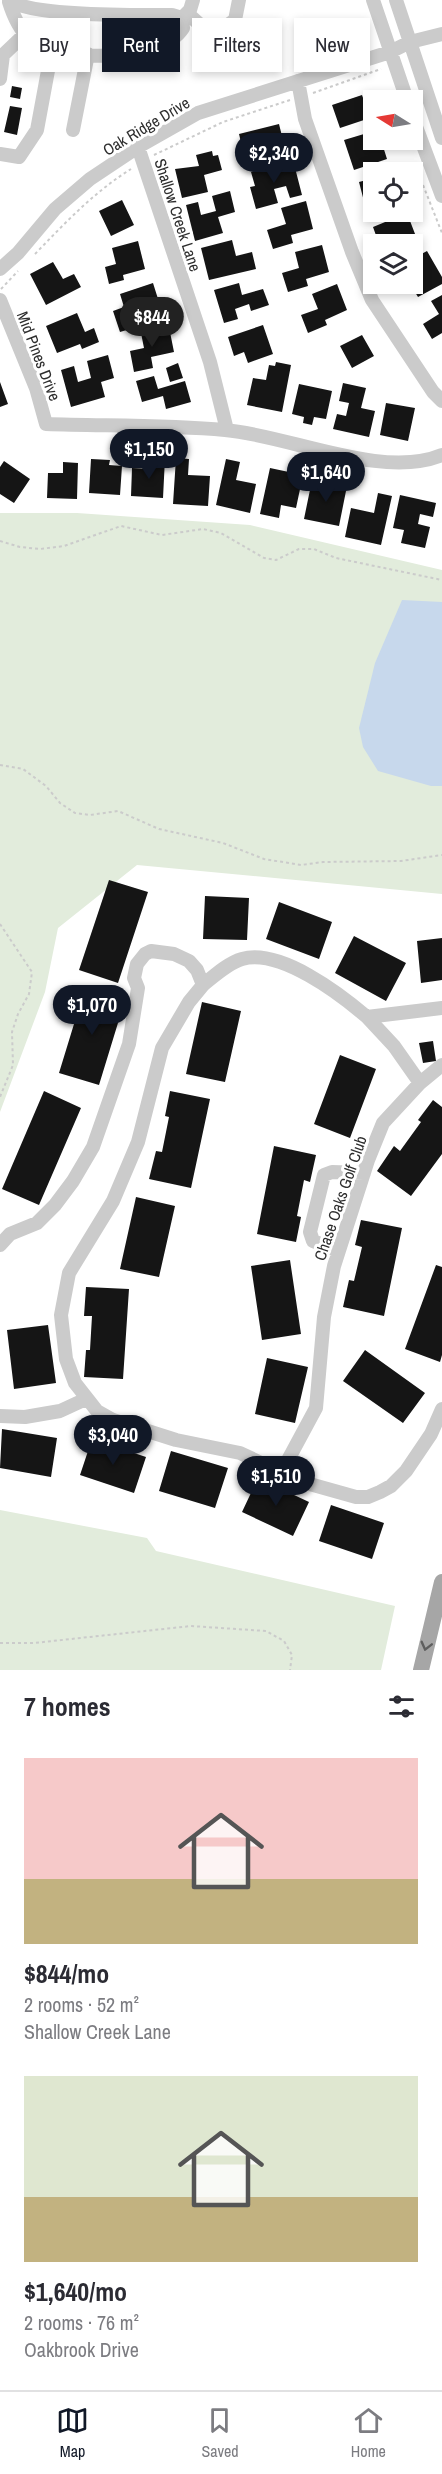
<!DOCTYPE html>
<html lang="en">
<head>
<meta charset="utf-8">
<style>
  :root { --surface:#fff; --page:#f2f2f3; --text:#2b2b33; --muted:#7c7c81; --line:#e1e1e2; --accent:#111827 }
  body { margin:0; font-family:"Archivo Narrow",sans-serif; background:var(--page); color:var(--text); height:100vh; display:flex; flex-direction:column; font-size:22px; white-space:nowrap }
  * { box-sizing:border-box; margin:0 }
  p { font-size:20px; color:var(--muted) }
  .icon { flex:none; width:33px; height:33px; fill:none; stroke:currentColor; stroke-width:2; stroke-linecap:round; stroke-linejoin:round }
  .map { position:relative; height:1670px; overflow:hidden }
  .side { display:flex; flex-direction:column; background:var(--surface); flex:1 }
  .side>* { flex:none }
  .guide { position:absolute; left:18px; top:18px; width:406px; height:54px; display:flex; gap:12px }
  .needle { width:39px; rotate:281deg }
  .tools { position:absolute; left:363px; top:90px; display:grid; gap:12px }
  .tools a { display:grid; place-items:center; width:60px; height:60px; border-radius:0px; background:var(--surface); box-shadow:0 3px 9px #0003; font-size:30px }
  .price { position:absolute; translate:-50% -51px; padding:0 14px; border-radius:21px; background:var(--accent); color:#fff; font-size:20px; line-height:39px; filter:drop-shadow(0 2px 3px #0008) }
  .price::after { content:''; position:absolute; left:50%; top:36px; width:18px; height:14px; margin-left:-9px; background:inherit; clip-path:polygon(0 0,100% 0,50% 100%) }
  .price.on { background:#222; color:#fff }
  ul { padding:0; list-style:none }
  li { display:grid; align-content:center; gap:12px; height:318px; padding:0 24px }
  li span { display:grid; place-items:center; height:186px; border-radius:0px; color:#555 }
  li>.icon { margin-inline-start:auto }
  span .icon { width:108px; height:108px; fill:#fffc; stroke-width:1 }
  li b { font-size:26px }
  h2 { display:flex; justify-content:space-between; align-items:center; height:72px; padding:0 24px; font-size:26px }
  .pill { padding:0 21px; border-radius:0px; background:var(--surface); box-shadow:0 3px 9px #0003; font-size:21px; line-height:54px }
  .pill.on { background:var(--accent); color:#fff }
  .menu { display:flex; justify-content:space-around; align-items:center; height:84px; border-top:2px solid var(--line); background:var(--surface); font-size:16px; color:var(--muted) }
  .menu a { display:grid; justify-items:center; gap:3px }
  .menu .on { color:var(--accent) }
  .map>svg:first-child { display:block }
  .green { fill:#e2ecdc }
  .water { fill:#c7d8ec }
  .building { fill:#151515 }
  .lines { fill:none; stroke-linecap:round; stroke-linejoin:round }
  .path { stroke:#cbcbcb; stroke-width:2; stroke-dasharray:3 3; stroke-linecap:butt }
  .minor { stroke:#cbcbcb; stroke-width:14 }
  .major { stroke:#a6a6a6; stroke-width:16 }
  .oneway { stroke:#5e5e5e }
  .labels { text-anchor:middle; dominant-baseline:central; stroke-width:6; stroke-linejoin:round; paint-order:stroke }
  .street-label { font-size:16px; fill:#2e2e2e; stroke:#fff }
</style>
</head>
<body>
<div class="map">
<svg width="442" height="1670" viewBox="0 0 442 1670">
  <rect width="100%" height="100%" fill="#fff"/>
  <path class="green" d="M0 513H77L250 525 442 570V894L137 865 58 928 45 992 0 1112Z
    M0 1510 147 1538 156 1551 395 1606 381 1670H0Z"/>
  <path class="water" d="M402 600 442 602V786H431L378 771 363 747 359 728 375 663Z"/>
  <path class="building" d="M12 86 22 88 20 99 10 97Z
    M362 95 370 118 340 128 332 105Z
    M10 106 22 108 17 135 4 132Z
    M279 124 282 136 270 139 274 157 246 163 239 134Z
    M374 131V140H381L387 159 354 170 344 140Z
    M212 151 213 156 218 155 222 170 204 175 208 192 182 198 175 169 199 166 196 155Z
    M293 160 302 195 290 198 286 186 274 189 278 203 256 209 250 187 255 186 251 172Z
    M374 178V211L367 213 359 182Z
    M230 191 235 212 218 217 223 233 195 241 186 205 198 202 201 215 216 211 212 196Z
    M122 200 134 225 111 236 99 211Z
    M306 201 313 229 291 235 293 243 273 249 267 230 286 224 281 208Z
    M407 213 420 247 412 250V244H391L388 237 378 241 373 227Z
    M232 240 236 256 252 252 256 269 209 280 201 248Z
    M138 241 145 269 123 275 124 280 109 284 105 267 116 264 112 248Z
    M322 245 329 272 306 279 308 286 288 292 282 273 299 268 295 252Z
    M427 251 442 277V284L418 297 410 284H412V259Z
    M53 262 63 279 74 274 81 287 46 305 30 274Z
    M153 283 164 318 149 323 146 311 136 314 140 326 120 332 113 311 124 307 120 294Z
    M239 283 242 295 263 289 269 305 251 311 249 304 235 309 238 319 224 323 214 290Z
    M337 284 347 310 325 320 327 325 308 333 301 315 318 309 312 294Z
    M442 295V333L432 339 423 324 439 314 431 301Z
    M77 313 85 332 94 328 99 342 82 349 80 344 57 353 46 326Z
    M263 325 273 354 248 363 244 352 234 356 228 337Z
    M169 327 174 352 151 357 153 368 134 372 130 351 144 348 141 333Z
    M362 335 374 356 352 368 340 346Z
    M108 355 114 378 101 382 105 397 71 407 61 370 74 366 78 382 91 378 87 361Z
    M276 362 291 365 282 412 247 405 253 378 266 380 269 365 275 366Z
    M178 363 183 378 170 382 166 368Z
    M154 376 158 389 185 381 191 402 166 409 163 396 142 402 136 381Z
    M0 382 8 404 0 407Z
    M343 383 366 388 361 408 375 411 369 437 333 429 337 414 346 416 349 403 339 401Z
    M299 384 332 391 326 419 314 417 312 425 303 423 304 417 292 414Z
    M386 403 415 408 408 441 380 435Z
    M149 457 165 458 163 498 131 496 132 468 149 469Z
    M176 458 189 459 188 475 210 476 208 506 173 504Z
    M91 459 110 460 109 465 122 466 120 495 89 493Z
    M226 459 240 462 236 480 256 484 250 513 216 505Z
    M4 461 30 479 14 503 0 494V467Z
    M63 462 78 463 77 499 47 498 48 473H63Z
    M270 468 303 475 296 508 281 505 279 518 260 514Z
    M312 480 347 486 339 526 304 519Z
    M378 493 392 496 381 545 345 537 351 508 374 513Z
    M400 495 436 503 433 517 420 514 418 524 430 527 425 548 401 543 404 530 393 528Z
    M109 880 148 892 118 983 79 970Z
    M205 896 249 898 247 940 203 939Z
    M279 902 332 922 319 959 266 939Z
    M354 936 406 963 386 1001 335 973Z
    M442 938V980L421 983 417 941Z
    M85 988 125 1000 99 1085 59 1073Z
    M202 1002 241 1011 225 1082 186 1074Z
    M433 1041 436 1061 423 1063 419 1043Z
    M340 1055 376 1069 350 1138 314 1124Z
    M44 1091 81 1108 39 1205 2 1189Z
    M170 1091 210 1099 191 1188 149 1179 156 1151 162 1152 169 1117 165 1116Z
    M433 1100 442 1107V1154L411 1196 377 1171 394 1146 400 1151 421 1122 418 1120Z
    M274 1146 316 1155 310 1182 304 1180 297 1216 301 1217 296 1242 257 1234Z
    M136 1197 175 1206 159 1277 120 1269Z
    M361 1220 402 1228 384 1316 343 1307 349 1280 354 1281 362 1247 355 1245Z
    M290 1260 301 1334 262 1340 251 1266Z
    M436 1265 442 1267V1355L440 1362 405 1349Z
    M86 1287 129 1289 123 1379 84 1377 86 1350H90L92 1316H84Z
    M48 1325 56 1383 14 1389 7 1330Z
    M365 1350 425 1393 403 1423 343 1381Z
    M267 1358 308 1367 295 1423 255 1414Z
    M2 1429 57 1438 51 1477 0 1468Z
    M92 1439 146 1457 134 1493 80 1475Z
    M171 1451 228 1468 215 1508 159 1491Z
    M258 1478 309 1502 293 1536 242 1512Z
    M331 1505 384 1523 372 1559 319 1541Z"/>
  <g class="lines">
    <path class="path" d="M313 93 381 69
      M154 155 223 122 290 100
      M423 185 442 233
      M35 254C65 223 94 192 131 169
      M1 289 18 271
      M0 541 20 547 40 549 64 546 121 526 162 535 203 529 221 533 264 558 276 560 299 549H314L336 558 442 580
      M0 765 23 769 46 786 60 803 75 813 90 815 118 811 159 829 223 843 264 859 301 865 323 862 401 861 442 855
      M0 924 32 972 29 994 18 1014 12 1032 13 1065 0 1097
      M0 1643H34L191 1626 266 1631 284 1641 292 1655 290 1670"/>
    <path class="minor" d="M9 0C31 17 139 15 172 15L182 18
      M373 0 407 100
      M396 0 442 138
      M9 2C13 15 18 28 29 38 58 63 161 63 183 28L182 18 190 10 193 0
      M187 13 208 32 222 29 235 20 239 0
      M0 79 3 55 25 34
      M298 81 305 119 352 252 372 300 433 392 442 401
      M412 116 442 196
      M73 130 88 54
      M138 147 210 362 227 430
      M0 154 19 157 37 130 52 49
      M0 269 18 253 55 209 90 179 138 147 198 113 390 52 410 42 442 34
      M0 300 36 388 46 424C105 426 166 425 225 430 288 435 382 480 442 455
      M203 985C214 976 228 963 242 959 280 948 340 994 367 1017L442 1008
      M367 1017 394 1046 420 1083
      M0 1245 10 1234 37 1223 55 1205 73 1181 93 1147 129 1044 138 988 134 978 137 964 145 954 151 951 174 954 189 961 197 970 203 985 189 1002 162 1048 138 1142 113 1201 69 1273 61 1315 66 1359 75 1383 97 1411 113 1420 176 1440 240 1453 299 1481 356 1497H368L380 1492 391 1486 406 1471 431 1434 442 1409
      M338 1251 313 1241 310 1232 324 1175 332 1172 364 1173
      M0 1416 25 1417 60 1411 86 1399
      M281 1473 316 1408 324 1317 334 1266 368 1160 383 1123 420 1083 442 1065"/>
    <path class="major" d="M421 1670 442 1582"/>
  </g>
  <defs><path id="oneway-chevron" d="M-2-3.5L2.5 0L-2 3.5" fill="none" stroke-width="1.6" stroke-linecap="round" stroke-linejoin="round" transform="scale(1.5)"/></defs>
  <use class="oneway" href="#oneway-chevron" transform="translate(426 1646) rotate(104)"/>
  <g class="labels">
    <g class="street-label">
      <text transform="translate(146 126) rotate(-31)">Oak Ridge Drive</text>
      <text transform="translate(178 215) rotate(72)">Shallow Creek Lane</text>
      <text transform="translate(39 356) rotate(69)">Mid Pines Drive</text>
      <text transform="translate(340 1198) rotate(-71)">Chase Oaks Golf Club</text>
    </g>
  </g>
</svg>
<div class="tools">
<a><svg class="needle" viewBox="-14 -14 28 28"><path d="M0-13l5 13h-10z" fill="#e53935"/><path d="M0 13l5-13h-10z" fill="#7c7c81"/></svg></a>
<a><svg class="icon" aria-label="locate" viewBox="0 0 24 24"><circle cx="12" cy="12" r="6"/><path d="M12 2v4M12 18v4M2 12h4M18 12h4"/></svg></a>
<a><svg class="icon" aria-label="layers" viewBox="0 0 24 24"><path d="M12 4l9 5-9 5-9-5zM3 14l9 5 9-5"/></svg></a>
</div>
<b class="price" style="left:274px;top:184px">$2,340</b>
<b class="price on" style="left:152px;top:348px">$844</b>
<b class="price" style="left:149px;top:480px">$1,150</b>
<b class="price" style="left:326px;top:503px">$1,640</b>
<b class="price" style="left:92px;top:1036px">$1,070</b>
<b class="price" style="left:113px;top:1466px">$3,040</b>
<b class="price" style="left:276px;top:1507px">$1,510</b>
<div class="guide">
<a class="pill">Buy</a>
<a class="pill on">Rent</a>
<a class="pill">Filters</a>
<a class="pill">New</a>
</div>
</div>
<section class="side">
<h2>7 homes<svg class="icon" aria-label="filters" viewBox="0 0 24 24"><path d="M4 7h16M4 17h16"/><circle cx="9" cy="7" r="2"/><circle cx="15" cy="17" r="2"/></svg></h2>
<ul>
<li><span style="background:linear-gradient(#f6c9c9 65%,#c2b280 0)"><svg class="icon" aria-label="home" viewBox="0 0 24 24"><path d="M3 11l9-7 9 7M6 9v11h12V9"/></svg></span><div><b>$844/mo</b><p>2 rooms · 52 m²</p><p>Shallow Creek Lane</p></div></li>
<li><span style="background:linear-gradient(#dfe7d0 65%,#c2b280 0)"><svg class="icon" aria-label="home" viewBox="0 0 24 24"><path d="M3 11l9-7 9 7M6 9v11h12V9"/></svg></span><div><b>$1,640/mo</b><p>2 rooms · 76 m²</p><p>Oakbrook Drive</p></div></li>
</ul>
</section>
<nav class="menu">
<a class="on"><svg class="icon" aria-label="map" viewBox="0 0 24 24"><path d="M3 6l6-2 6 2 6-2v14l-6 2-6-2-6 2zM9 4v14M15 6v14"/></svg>Map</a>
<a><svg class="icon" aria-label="saved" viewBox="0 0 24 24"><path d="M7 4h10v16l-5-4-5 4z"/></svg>Saved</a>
<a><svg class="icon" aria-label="home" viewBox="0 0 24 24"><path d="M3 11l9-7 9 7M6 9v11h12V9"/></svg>Home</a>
</nav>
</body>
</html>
